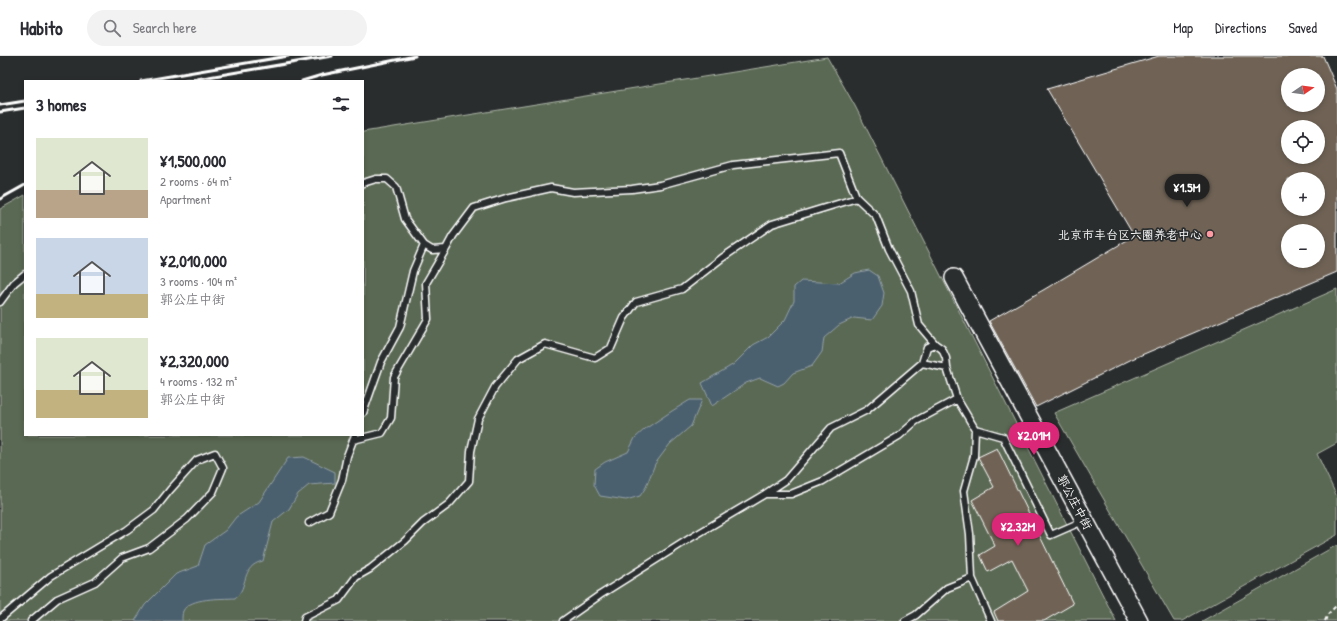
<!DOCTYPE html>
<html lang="en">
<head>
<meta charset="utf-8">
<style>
  :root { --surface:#fff; --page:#f2f2f3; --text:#2b2b33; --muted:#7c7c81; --line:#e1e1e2; --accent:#db2777 }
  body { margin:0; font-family:"Patrick Hand","LXGW WenKai TC",sans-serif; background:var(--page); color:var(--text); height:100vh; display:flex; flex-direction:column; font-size:15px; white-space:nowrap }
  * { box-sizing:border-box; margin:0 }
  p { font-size:13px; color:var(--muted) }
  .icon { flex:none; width:22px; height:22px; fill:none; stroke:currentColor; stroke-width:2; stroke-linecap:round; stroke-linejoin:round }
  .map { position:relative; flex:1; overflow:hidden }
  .side { position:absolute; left:24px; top:24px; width:340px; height:356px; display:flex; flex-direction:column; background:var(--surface); border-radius:0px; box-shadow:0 2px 6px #0003 }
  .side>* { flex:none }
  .needle { width:26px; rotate:77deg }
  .buttons { position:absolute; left:1281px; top:12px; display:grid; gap:8px }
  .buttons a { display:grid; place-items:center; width:44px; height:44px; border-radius:50%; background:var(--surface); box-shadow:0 2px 6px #0003; font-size:20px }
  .price { position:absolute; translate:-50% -34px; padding:0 9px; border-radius:14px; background:var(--accent); color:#fff; font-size:13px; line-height:26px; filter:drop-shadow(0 1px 2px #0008) }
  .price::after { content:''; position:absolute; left:50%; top:24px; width:12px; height:9px; margin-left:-6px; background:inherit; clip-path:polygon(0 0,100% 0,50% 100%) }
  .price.current { background:#222; color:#fff }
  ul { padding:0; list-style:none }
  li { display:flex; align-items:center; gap:12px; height:100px; padding:0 12px }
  li span { display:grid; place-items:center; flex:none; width:112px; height:80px; border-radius:0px; color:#555 }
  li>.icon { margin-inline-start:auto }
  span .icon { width:48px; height:48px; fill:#fffc; stroke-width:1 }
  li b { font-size:17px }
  h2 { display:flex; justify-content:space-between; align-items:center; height:48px; padding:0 12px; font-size:17px }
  header { display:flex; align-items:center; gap:24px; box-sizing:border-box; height:56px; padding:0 20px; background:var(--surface); border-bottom:1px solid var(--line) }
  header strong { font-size:19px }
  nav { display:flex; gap:22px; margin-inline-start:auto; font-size:14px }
  .search { width:280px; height:36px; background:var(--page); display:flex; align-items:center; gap:10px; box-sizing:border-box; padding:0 14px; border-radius:22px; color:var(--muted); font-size:15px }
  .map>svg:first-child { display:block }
  .green { fill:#5a6952; stroke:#acb4a8 }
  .water { fill:#4b606e; stroke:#93a0a8 }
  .building { fill:#6f6456; stroke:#fff; fill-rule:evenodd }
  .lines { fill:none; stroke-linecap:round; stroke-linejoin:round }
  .lane-casing { stroke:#fff; stroke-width:9 }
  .secondary-casing { stroke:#fff; stroke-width:20 }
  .path { stroke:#fff; stroke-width:2; stroke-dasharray:4 3; stroke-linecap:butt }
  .lane { stroke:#2a2d2e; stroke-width:6 }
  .secondary { stroke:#2a2d2e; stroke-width:17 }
  .rail { stroke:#fff; stroke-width:3 }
  .poi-dot { fill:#ff9aa2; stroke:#2a2d2e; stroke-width:1.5 }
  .labels { text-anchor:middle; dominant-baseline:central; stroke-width:3.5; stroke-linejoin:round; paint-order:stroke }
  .poi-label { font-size:12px; fill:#fff; stroke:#2a2d2e; text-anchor:end }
  .street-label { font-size:12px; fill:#fff; stroke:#2a2d2e }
</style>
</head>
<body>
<header>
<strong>Habito</strong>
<div class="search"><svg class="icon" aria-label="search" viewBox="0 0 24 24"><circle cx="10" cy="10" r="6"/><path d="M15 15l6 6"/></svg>Search here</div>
<nav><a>Map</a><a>Directions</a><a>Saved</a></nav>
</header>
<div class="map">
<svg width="1337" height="565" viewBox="0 0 1337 565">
  <rect width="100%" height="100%" fill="#2a2d2e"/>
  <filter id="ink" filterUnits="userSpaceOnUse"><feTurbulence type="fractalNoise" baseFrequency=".025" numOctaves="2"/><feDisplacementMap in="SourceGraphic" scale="8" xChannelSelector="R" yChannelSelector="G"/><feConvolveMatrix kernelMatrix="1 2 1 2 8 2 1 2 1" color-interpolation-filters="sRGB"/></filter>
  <g filter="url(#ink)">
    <path class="green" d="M827 1 855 50 1116 565H0V153L25 139V379H363V76Z
      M1337 233V387L1317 398 1337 441V479L1182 565H1174L1054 357Z
      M1337 489V565H1202Z"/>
    <path class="water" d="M869 214 878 220 884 237 882 250 872 264 854 262 839 269 824 282 822 296 812 310 793 317 784 327 778 330 760 322 746 327 712 350 702 327 734 308 753 289 768 281 785 264 794 245V231L801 225 839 227 855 217Z
      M690 344H702L691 370 670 388 655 408 646 431 640 440 626 444 600 440 594 429 595 413 605 406 628 396 635 382 645 373 672 355Z
      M304 401 335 416V427L309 429 298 438 289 453 273 466 263 505C240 510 249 532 235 542 221 543 190 541 183 555 182 558 182 562 182 565H135L145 549 176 518 198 510 205 489 226 474 236 461 259 446 288 402Z"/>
    <path class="building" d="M1159 0H1323L1337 33V216L1132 303 1036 351 989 265 1045 233 1134 180 1047 33ZM1288 19H1318V49H1288ZM1288 71H1318V101H1288ZM1288 123H1318V153H1288ZM1288 175H1318V205H1288Z
      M997 392 1073 548 1044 565H998L994 556 1028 535 1012 503 988 516 980 499 995 490 972 444 994 431 978 401Z"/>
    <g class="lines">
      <defs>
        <path id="lane" d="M363 127 376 123H387L396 131 405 163 424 189 432 194 446 193 453 180 474 152 506 142 551 132 573 136 632 133 660 129 733 109 839 97 857 143
          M0 246 14 227 25 218
          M947 312 922 307 927 291 935 288 942 293 946 302 947 312 957 343 975 373 1003 381 1051 479 1083 465
          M363 357 381 306 400 271 413 215 424 189
          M975 373 974 400 964 435 970 478 972 522 991 565
          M353 384 382 377 391 362 394 321 428 263 426 227 446 193
          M765 438 786 424 831 372 867 354 922 307
          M309 467 329 456 342 424 347 400 355 379
          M0 563 51 520 127 474 154 454 170 434 197 404 215 397 223 412 213 436 187 463 149 492 122 502 95 526 57 543 31 565
          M304 565 305 561 339 544 356 521 370 513 405 485 423 467 449 448 469 425 471 395 478 363 495 331 518 303 545 288 595 302 611 292 624 262 636 246 682 233 722 202 772 168 857 142 876 160 889 193 911 235 919 269 935 288
          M563 565 600 539 689 483 765 438H791L823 425 899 380 916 365 957 343
          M905 565 916 559 947 532 972 522"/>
        <path id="secondary" d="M954 222 1139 565"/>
      </defs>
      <use href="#lane" class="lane-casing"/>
      <use href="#secondary" class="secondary-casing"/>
      <path class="path" d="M1325 565 1328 558 1337 549"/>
      <use href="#lane" class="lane"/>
      <use href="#secondary" class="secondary"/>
      <path class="rail" d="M141 25 288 0
        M185 25 332 0
        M302 25 322 19 415 0
        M0 49 25 45
        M0 56 25 52
        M0 143 25 129"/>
    </g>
  </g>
  <circle class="poi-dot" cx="1210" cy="178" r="4"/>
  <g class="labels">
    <g class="poi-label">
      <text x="1202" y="178">北京市丰台区六圈养老中心</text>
    </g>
    <g class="street-label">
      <text transform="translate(1075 446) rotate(62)">郭公庄中街</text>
    </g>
  </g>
</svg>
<div class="buttons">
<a><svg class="needle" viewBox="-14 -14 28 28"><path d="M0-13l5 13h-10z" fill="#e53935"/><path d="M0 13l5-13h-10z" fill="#7c7c81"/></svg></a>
<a><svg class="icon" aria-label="locate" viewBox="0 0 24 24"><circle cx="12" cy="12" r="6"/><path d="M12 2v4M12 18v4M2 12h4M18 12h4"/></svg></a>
<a>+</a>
<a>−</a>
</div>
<b class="price current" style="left:1187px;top:152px">¥1.5M</b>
<b class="price" style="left:1034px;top:400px">¥2.01M</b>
<b class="price" style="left:1018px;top:491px">¥2.32M</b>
<section class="side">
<h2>3 homes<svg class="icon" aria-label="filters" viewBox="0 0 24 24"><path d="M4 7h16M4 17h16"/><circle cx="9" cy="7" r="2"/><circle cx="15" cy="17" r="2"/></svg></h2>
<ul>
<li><span style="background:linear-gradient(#dfe7d0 65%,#b9a48a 0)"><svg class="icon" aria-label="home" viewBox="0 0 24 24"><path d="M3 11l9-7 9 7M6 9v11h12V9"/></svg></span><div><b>¥1,500,000</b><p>2 rooms · 64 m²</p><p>Apartment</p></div></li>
<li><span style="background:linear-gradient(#c9d6e8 70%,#c2b280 0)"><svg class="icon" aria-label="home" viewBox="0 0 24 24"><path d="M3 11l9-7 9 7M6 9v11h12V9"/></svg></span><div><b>¥2,010,000</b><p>3 rooms · 104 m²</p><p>郭公庄中街</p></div></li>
<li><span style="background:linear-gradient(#dfe7d0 65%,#c2b280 0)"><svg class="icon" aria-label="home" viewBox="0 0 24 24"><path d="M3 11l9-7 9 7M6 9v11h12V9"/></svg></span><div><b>¥2,320,000</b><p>4 rooms · 132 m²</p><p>郭公庄中街</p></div></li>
</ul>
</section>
</div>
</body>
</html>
